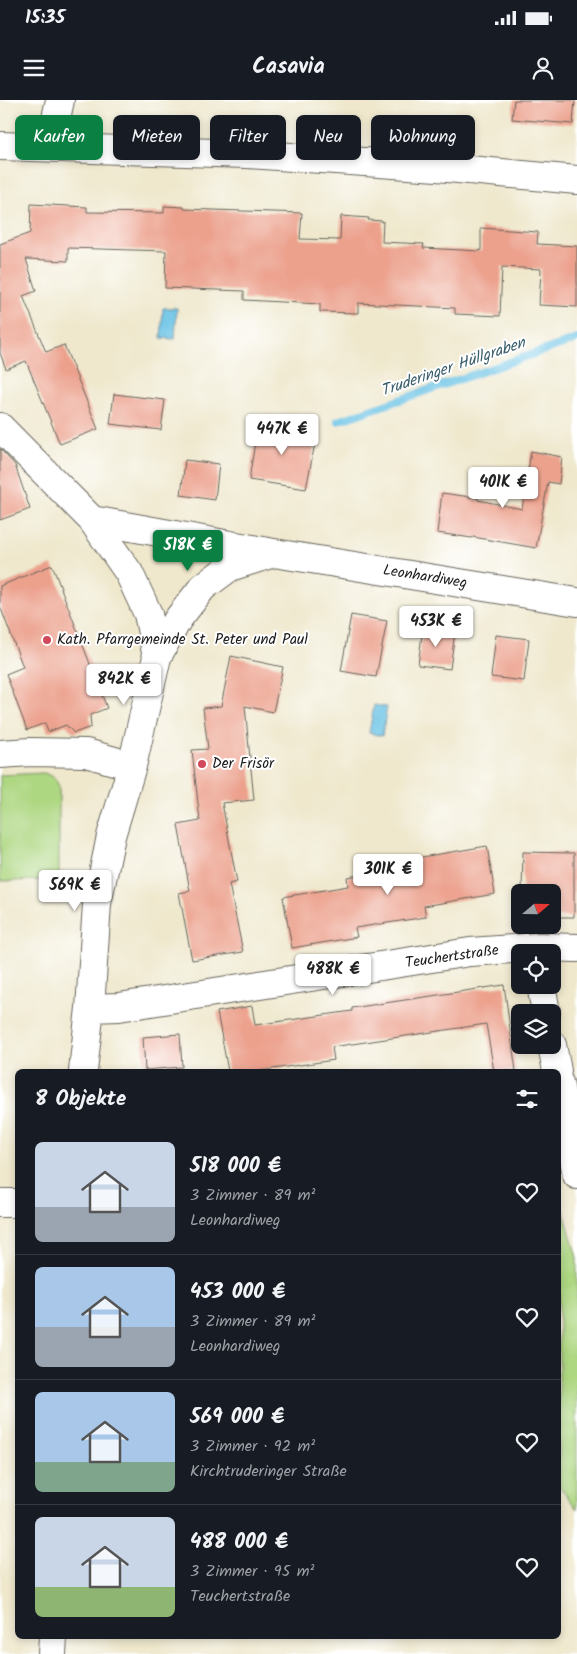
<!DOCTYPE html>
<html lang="de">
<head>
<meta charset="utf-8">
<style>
  :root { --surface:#171b24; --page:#20242c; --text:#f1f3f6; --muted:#9ea1a6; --line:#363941; --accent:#0b8043 }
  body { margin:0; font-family:Kalam,sans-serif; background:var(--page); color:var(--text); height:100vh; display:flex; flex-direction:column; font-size:19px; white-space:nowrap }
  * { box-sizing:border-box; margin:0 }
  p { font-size:16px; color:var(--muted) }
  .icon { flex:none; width:28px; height:28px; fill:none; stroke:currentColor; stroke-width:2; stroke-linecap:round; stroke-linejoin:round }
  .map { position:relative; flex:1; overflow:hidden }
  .details { position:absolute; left:15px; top:969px; width:546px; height:570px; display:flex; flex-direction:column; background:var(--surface); border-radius:8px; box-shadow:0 2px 8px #0003 }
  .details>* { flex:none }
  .top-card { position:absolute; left:15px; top:15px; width:548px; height:45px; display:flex; gap:10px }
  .needle { width:32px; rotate:70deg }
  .fabs { position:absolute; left:511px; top:784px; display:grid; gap:10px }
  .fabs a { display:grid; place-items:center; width:50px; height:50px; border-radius:8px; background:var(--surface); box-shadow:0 2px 8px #0003; font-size:25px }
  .price { position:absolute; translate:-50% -42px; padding:0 11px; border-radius:5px; background:#fff; color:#222; font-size:16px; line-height:32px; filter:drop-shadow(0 1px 2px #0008) }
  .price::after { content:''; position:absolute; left:50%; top:30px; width:15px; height:11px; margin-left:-8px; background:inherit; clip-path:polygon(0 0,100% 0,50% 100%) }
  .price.active { background:var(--accent); color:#fff }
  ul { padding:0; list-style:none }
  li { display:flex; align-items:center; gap:15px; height:125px; padding:0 20px }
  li+li { border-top:1px solid var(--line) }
  li span { display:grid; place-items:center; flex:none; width:140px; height:100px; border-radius:8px; color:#555 }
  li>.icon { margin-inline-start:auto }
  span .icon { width:60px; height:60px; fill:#fffc; stroke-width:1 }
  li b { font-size:21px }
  h2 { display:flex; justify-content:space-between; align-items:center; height:60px; padding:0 20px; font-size:21px }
  .tag { padding:0 18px; border-radius:8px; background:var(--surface); box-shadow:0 2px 8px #0003; font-size:18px; line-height:45px }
  .tag.active { background:var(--accent); color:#fff }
  .status { display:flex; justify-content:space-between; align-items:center; height:35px; padding:0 25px; background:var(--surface); direction:ltr }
  .status svg { height:14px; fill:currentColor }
  header { display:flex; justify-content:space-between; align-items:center; height:65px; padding:0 20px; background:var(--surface); font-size:22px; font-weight:700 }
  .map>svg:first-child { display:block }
  .green { fill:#aed782; stroke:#657a4f }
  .water { fill:#66c1e4; stroke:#416e80 }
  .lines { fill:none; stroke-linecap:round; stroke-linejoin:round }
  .stream { stroke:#66c1e4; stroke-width:8 }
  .building { fill:#eca18d }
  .minor-casing { stroke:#66635a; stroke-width:30 }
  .minor { stroke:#fff; stroke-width:28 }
  .poi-dot { fill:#d1495b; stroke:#fff; stroke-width:2 }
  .labels { text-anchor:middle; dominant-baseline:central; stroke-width:4; stroke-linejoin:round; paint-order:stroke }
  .street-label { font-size:15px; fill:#1c1c1c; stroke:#fff }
  .poi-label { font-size:15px; fill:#1c1c1c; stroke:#fff; text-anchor:start }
  .water-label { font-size:16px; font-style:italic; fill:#3a5e6c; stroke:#fff }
</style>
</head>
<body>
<div class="status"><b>15:35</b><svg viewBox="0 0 49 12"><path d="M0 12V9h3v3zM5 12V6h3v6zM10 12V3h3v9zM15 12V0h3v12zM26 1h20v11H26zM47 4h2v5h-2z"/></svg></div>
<header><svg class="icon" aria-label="menu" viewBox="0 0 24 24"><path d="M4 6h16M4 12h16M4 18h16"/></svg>Casavia<svg class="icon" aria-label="person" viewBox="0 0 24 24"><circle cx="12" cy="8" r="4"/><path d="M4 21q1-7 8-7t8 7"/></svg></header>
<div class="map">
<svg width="577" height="1554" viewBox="0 0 577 1554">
  <rect width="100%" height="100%" fill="#fff"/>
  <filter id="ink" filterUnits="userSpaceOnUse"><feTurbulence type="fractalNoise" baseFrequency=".02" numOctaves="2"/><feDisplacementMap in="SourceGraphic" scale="10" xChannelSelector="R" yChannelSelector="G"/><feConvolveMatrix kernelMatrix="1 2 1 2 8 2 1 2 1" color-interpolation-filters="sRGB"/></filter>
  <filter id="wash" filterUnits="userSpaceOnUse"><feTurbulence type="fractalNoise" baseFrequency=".0096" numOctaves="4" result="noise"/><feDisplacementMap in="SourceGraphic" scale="20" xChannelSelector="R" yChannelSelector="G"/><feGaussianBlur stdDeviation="1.12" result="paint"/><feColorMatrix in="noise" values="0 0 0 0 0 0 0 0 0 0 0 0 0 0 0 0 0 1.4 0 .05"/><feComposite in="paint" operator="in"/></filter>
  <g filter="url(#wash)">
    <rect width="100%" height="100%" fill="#efe8cd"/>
    <path class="green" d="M44 673 54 677 59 686V780L0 781V675Z
      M559 1108H563L577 1158V1409L559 1386Z"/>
    <path class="water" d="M163 208H177L175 239 161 238Z
      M374 605 387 607 382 636 369 633Z"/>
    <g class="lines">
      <path class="stream" d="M338 321 577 239"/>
    </g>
    <g id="blocks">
      <path class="building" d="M514 0H575L573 24 512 19Z
        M31 104 87 107V112L164 113V106L184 107V109L302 113 300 139 340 140 341 116 369 118 368 120 383 121 382 142 424 144 423 148 481 151V128L538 132 537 144 577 146V207L539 205 541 169 502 167 500 216 455 214V208L358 203V213L320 212V204L244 200V191L165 188 166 151 68 148V161L26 159 36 191 23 196 46 252 64 245 98 329 60 344 26 261 6 269 0 253V144L30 133Z
        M114 294 165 300 161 330 110 324Z
        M258 323 317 333 306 389 249 380Z
        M0 349 15 365 30 409 0 420Z
        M531 351 562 357 559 384 548 382 536 448 473 437 472 438 437 433 442 393 478 398V400L522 409Z
        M185 360 219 364 215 400 181 395Z
        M52 465 107 608 90 615 91 627 74 633 66 625 48 632 45 623 27 630 6 574 23 567 0 506V486Z
        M351 515 387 521 376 577 341 571Z
        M423 527 455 532 450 569 418 565Z
        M496 535 529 539 524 581 491 577Z
        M231 556 283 567 273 612 245 606 254 700 222 703 237 782 229 784 243 852 192 860 179 793 190 791 178 725 200 721 192 650 208 649 203 608 221 606Z
        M487 746 495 794 424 806 426 817 355 828 357 837 292 848 283 797 348 786 347 777 417 766 416 758Z
        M523 752 574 753V817H552V792H522Z
        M504 885 516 971H494L486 924 332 947 334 960 259 971H228L217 912 252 906 255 925 352 911V908Z
        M180 934 182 967 145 970 143 937Z"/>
    </g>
  </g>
  <g filter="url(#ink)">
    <use href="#blocks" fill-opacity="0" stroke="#66635a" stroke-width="1"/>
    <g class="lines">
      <defs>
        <path id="minor" d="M0 46 247 54 437 67 577 80
          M58 47 57 14 60 0
          M0 327 92 420 129 473 148 514 157 557
          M92 420 274 453 577 502
          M0 654 30 652 86 653 132 666
          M541 885 546 912
          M90 908 119 907 470 852 539 847 577 848
          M552 945 557 971
          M83 971 90 908 97 804 111 736 132 666 157 557 178 519 203 487 230 467 274 453
          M559 983 577 1075
          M0 1103H18
          M52 1554 53 1536"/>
      </defs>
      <use href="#minor" class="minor-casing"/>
      <use href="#minor" class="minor"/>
    </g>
  </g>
  <g class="poi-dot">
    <circle cx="47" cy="540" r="5"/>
    <circle cx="202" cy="664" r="5"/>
  </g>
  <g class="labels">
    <g class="street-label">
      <text transform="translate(425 477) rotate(9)">Leonhardiweg</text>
      <text transform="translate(452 857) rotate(-8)">Teuchertstraße</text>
    </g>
    <g class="poi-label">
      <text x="57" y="540">Kath. Pfarrgemeinde St. Peter und Paul</text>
      <text x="212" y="664">Der Frisör</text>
    </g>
    <g class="water-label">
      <text transform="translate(453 267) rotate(-19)">Truderinger Hüllgraben</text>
    </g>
  </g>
</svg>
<div class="fabs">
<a><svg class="needle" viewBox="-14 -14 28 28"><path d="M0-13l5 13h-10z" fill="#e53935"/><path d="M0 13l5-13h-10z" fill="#9ea1a6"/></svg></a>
<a><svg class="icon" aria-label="locate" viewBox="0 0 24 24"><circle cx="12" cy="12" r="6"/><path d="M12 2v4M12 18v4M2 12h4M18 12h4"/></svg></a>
<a><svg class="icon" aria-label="layers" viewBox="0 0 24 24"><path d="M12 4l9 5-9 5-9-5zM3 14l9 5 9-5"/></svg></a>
</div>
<b class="price" style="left:282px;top:356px">447K €</b>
<b class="price" style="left:503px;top:409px">401K €</b>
<b class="price active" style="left:188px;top:472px">518K €</b>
<b class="price" style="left:436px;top:548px">453K €</b>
<b class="price" style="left:124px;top:606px">842K €</b>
<b class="price" style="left:388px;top:796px">301K €</b>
<b class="price" style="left:75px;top:812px">569K €</b>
<b class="price" style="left:333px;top:896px">488K €</b>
<div class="top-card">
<a class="tag active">Kaufen</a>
<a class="tag">Mieten</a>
<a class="tag">Filter</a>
<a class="tag">Neu</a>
<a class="tag">Wohnung</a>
</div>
<section class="details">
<h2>8 Objekte<svg class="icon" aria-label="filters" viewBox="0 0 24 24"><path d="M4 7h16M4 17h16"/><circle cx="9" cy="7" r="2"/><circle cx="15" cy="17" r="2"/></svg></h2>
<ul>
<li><span style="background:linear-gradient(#c9d6e8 65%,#9aa5b1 0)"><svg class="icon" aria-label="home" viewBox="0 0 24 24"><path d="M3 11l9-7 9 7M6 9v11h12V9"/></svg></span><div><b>518 000 €</b><p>3 Zimmer · 89 m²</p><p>Leonhardiweg</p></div><svg class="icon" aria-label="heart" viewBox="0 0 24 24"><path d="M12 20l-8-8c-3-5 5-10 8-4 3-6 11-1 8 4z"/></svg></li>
<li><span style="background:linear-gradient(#a9c7e8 60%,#9aa5b1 0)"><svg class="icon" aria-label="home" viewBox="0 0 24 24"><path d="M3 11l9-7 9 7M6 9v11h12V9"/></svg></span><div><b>453 000 €</b><p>3 Zimmer · 89 m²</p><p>Leonhardiweg</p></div><svg class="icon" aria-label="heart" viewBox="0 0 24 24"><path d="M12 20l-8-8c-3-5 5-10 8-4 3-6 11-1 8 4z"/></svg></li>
<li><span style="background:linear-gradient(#a9c7e8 70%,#7fa58c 0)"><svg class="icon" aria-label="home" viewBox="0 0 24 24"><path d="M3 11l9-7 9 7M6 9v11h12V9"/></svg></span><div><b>569 000 €</b><p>3 Zimmer · 92 m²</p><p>Kirchtruderinger Straße</p></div><svg class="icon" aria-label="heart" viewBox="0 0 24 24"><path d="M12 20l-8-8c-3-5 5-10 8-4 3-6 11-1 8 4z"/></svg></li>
<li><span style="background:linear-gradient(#c9d6e8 70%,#8fb573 0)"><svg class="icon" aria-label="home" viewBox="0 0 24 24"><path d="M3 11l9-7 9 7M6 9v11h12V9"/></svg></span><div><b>488 000 €</b><p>3 Zimmer · 95 m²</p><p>Teuchertstraße</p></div><svg class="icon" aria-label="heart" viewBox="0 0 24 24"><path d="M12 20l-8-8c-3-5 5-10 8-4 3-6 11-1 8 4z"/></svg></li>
</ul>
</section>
</div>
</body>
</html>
